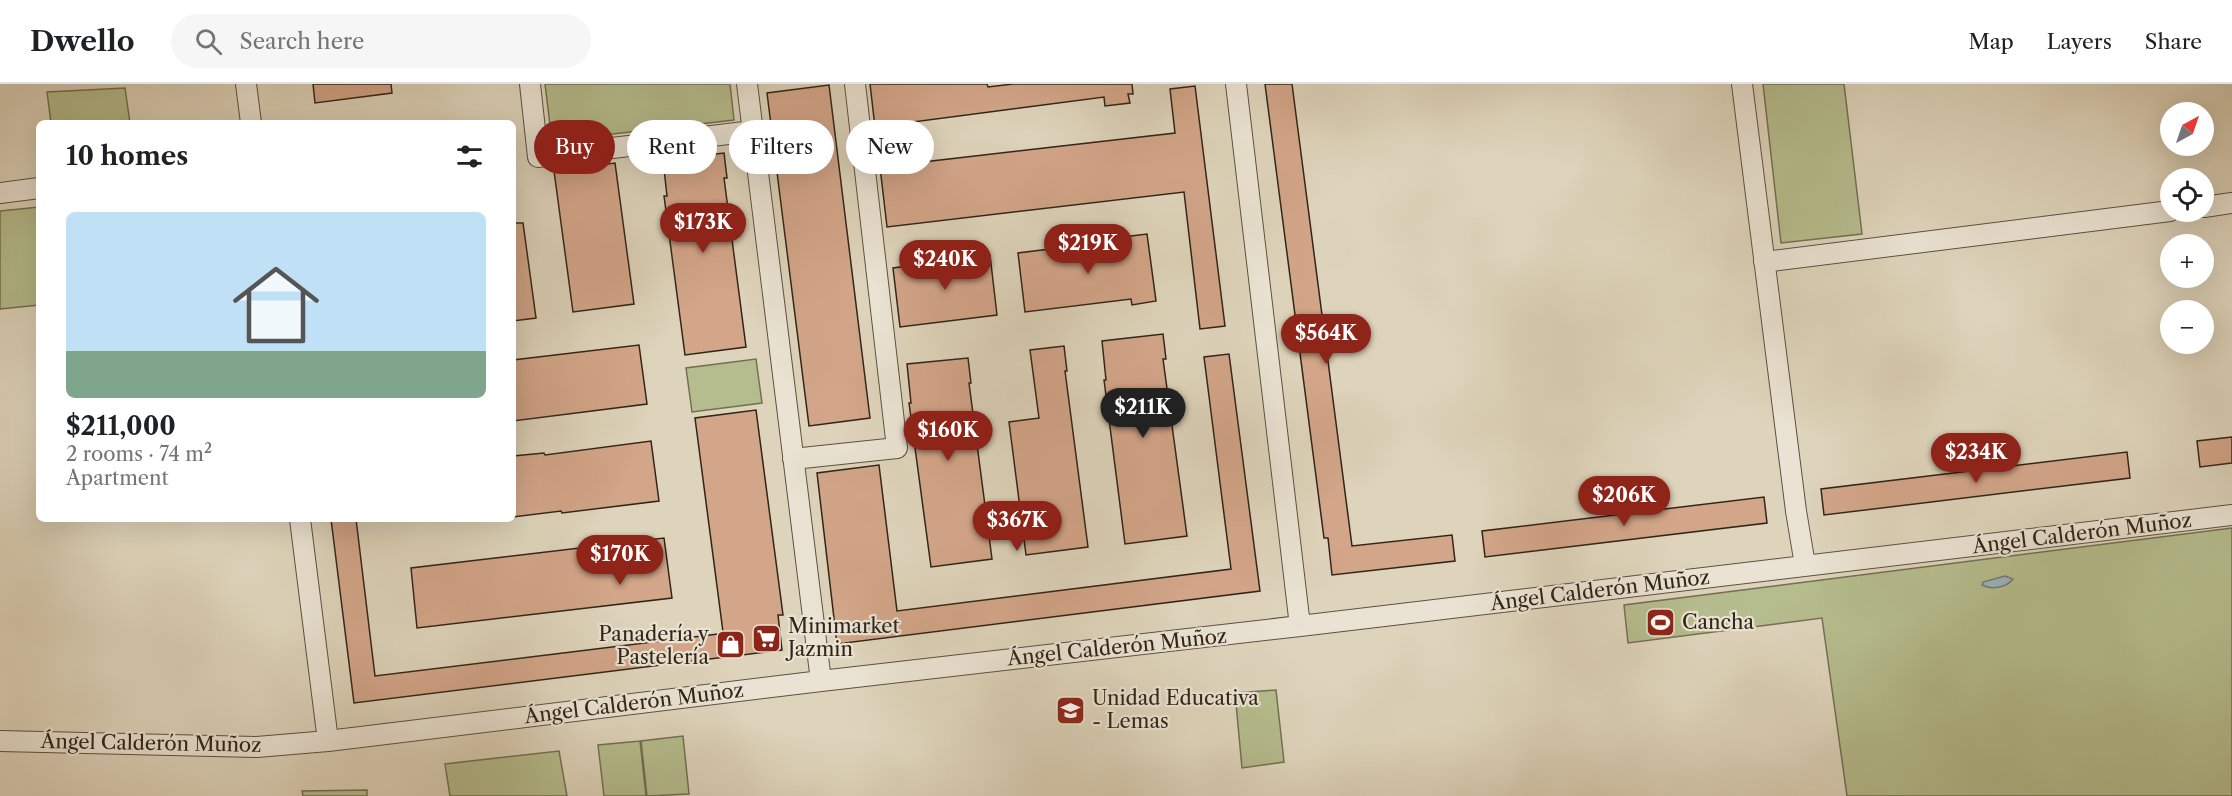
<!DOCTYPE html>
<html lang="en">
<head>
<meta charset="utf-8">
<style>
  :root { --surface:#fff; --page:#f6f6f6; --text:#202124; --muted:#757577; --line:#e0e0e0; --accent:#8f2418 }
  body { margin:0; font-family:"Libre Caslon Text",serif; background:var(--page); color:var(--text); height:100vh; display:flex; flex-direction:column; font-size:22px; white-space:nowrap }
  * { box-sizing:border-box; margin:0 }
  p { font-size:20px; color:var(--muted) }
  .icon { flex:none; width:33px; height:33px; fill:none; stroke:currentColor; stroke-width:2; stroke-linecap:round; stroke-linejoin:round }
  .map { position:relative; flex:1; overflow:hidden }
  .drawer { position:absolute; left:36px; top:36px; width:480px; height:402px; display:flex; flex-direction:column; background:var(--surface); border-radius:9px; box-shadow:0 6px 24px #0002 }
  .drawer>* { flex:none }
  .banner { position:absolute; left:534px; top:36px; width:570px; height:54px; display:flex; gap:12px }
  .needle { width:39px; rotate:40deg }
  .buttons { position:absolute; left:2160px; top:18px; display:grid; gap:12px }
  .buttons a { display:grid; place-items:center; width:54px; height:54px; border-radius:50%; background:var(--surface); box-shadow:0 6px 24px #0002; font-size:30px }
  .price { position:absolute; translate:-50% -51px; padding:0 14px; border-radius:21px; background:var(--accent); color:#fff; font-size:20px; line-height:39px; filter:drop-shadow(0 2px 3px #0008) }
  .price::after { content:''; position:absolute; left:50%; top:36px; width:18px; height:14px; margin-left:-9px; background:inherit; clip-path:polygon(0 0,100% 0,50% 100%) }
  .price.selected { background:#222; color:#fff }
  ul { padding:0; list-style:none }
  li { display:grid; align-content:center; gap:12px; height:318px; padding:0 30px }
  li+li { border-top:2px solid var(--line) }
  li span { display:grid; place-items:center; height:186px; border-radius:9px; color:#555 }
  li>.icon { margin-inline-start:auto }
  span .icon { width:108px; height:108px; fill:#fffc; stroke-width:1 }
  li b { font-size:26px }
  h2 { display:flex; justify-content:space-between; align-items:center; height:72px; padding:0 30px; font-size:26px }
  .pill { padding:0 21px; border-radius:27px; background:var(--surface); box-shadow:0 6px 24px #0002; font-size:21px; line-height:54px }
  .pill.selected { background:var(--accent); color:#fff }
  header { display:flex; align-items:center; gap:36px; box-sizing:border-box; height:84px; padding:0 30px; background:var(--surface); border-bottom:2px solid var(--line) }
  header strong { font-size:28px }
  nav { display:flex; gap:33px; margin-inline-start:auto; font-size:21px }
  .search { width:420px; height:54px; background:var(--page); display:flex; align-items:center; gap:15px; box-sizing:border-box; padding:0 21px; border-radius:33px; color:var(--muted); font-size:22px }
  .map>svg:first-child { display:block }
  .green { fill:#b5bc8d; stroke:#727053; stroke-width:1.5 }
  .water { fill:#9ab5bc; stroke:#707b7b; stroke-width:1.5 }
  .building { fill:#d3a589; stroke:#302519; stroke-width:1.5 }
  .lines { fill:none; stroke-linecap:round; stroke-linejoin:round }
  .minor-casing { stroke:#5c5142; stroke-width:22 }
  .minor { stroke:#eae3d3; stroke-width:20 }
  .labels { text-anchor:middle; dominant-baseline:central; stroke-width:4.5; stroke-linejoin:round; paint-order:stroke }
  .street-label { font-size:20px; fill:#302519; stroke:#eae3d3 }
  .poi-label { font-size:20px; fill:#302519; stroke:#eae3d3; text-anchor:start }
</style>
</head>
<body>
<header>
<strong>Dwello</strong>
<div class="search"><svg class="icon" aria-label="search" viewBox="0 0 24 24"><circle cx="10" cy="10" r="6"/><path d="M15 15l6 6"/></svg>Search here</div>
<nav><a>Map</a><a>Layers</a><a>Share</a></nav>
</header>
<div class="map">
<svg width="2232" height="712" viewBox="0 0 2232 712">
  <rect width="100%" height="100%" fill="#ded4bb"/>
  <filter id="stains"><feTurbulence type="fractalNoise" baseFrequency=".00333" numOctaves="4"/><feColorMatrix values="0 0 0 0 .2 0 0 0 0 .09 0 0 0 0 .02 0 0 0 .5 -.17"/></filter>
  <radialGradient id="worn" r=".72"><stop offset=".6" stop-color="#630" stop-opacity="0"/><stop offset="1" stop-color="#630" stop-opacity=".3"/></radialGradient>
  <path class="green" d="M545 0H730L734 36 552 57Z
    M1763 0H1844L1862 150 1781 159Z
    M125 4 130 39H51L47 8Z
    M39 123V221L0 225V127Z
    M756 275 762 319 692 328 686 284Z
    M2232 444V712H1847L1822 534 1628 559 1624 521Z
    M1276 606 1284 678 1242 684 1235 609Z
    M683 652 689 710 647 712 641 657Z
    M640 657 646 712H604L598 661Z
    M559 667 567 712H450L445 680Z
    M367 706V712H303L302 707Z"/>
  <path class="water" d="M2005 492 2013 495C2006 504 1992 506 1982 501L1983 498Z"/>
  <path class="building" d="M313 0H391L392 9 315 19Z
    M870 0H987L988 3 1013 0H1132L1133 10H1128L1130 19 1105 22 1104 13 875 43Z
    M1265 0H1292L1352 462 1452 451 1455 477 1332 491 1328 454H1324Z
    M829 1 870 334 809 342 767 9Z
    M1195 2 1225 242 1200 245 1184 108 887 143 880 83 1175 49 1170 5Z
    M724 69 727 94H724L746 263 685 271 664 112H667L663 76Z
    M615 79 634 220 573 228 554 87Z
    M513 139H523L536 234 513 237Z
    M1147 150 1156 217 1132 221 1131 215 1025 228 1018 169 1123 156V153Z
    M990 171 997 231 900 243 893 184Z
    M1163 250 1166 275H1163L1187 452 1125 460 1104 296H1106L1102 257Z
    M639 261 647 320 513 337V276Z
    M1064 262 1067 287H1065L1088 463 1026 471 1009 338 1039 334 1030 266Z
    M1229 270 1260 507 837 560 817 389 879 381 897 527 1231 485 1204 273Z
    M968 274 971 299H969L992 475 931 483 909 319H911L907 280Z
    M756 326 783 531H778L782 566 354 619 331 435H356L375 592 718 550 723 548 695 334Z
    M2232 353V379L2200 383 2197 357Z
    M651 357 659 417 562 429 561 427 513 433V372L544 369 545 371Z
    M2127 368 2130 394 1824 431 1821 405Z
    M1764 413 1767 439 1485 473 1482 447Z
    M664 454 672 514 417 544 411 484Z"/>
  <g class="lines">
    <defs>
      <path id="minor" d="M246 0 251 39
        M530 0 538 73 753 47
        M747 0 821 597
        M1236 0 1300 542
        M1742 0 1796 427 1805 481
        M0 109 39 104
        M2204 123 2232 119
        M1764 178 2170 127
        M793 375 897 364 855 0
        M300 435 328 657
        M0 657 257 663 328 657 821 597 1300 542 2232 431"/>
    </defs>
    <use href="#minor" class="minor-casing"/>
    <use href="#minor" class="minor"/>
  </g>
  <defs>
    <symbol id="stadium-square" viewBox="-11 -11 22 22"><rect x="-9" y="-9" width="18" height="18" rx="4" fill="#8f2418" stroke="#eae3d3"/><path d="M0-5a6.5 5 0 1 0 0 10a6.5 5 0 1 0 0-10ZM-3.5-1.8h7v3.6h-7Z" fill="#fff"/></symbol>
    <symbol id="supermarket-square" viewBox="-11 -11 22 22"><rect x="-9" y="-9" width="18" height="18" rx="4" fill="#8f2418" stroke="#eae3d3"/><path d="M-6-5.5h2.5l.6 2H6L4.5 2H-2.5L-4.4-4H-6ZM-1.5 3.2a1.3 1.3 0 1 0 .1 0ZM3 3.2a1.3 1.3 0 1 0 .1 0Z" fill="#fff"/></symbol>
    <symbol id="shop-square" viewBox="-11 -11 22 22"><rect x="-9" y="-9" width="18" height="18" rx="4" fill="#8f2418" stroke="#eae3d3"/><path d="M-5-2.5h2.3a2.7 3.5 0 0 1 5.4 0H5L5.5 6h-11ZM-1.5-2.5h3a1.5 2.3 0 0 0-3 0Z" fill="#fff"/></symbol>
    <symbol id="school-square" viewBox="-11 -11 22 22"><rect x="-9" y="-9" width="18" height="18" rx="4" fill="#8f2418" stroke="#eae3d3"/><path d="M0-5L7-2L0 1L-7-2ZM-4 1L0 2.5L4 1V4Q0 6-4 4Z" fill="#fff"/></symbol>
  </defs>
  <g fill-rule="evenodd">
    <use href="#stadium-square" x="1644" y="522" width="33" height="33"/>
    <use href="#supermarket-square" x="750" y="538" width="33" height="33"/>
    <use href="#shop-square" x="714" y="544" width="33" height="33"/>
    <use href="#school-square" x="1054" y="610" width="33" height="33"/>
  </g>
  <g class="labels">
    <g class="street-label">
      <text transform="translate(2082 449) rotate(-7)">Ángel Calderón Muñoz</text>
      <text transform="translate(1600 506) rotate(-7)">Ángel Calderón Muñoz</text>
      <text transform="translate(1117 563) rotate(-6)">Ángel Calderón Muñoz</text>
      <text transform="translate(634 619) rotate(-7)">Ángel Calderón Muñoz</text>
      <text transform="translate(151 659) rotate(1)">Ángel Calderón Muñoz</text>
    </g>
    <g class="poi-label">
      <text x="1682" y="538">Cancha</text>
      <text x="788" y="542">Minimarket<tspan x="788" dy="23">Jazmin</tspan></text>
      <text x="709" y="550" text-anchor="end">Panadería y<tspan x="709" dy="23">Pastelería</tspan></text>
      <text x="1092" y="614">Unidad Educativa<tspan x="1092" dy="23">- Lemas</tspan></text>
    </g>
  </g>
  <rect width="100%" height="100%" filter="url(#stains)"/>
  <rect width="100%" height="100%" fill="url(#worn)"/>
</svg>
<div class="buttons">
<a><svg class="needle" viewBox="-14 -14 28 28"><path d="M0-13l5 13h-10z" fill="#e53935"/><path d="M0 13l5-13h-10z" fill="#757577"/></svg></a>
<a><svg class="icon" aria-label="locate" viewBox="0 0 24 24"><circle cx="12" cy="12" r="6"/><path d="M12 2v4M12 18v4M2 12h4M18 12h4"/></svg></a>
<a>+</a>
<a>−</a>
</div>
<b class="price" style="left:703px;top:170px">$173K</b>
<b class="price" style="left:1088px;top:191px">$219K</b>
<b class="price" style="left:945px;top:207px">$240K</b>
<b class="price" style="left:1326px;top:281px">$564K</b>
<b class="price selected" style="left:1143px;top:355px">$211K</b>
<b class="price" style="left:948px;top:378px">$160K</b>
<b class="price" style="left:1976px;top:400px">$234K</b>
<b class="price" style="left:1624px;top:443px">$206K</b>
<b class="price" style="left:1017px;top:468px">$367K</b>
<b class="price" style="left:620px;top:502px">$170K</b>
<div class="banner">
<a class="pill selected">Buy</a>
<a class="pill">Rent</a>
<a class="pill">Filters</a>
<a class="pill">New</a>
</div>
<section class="drawer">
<h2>10 homes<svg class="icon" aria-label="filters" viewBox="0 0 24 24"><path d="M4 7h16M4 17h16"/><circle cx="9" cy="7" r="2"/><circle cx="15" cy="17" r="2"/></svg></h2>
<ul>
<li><span style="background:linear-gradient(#bfe0f5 75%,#7fa58c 0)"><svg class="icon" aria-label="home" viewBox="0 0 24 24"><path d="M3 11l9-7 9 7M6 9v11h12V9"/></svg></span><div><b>$211,000</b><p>2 rooms · 74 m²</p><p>Apartment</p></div></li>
</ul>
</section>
</div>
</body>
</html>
